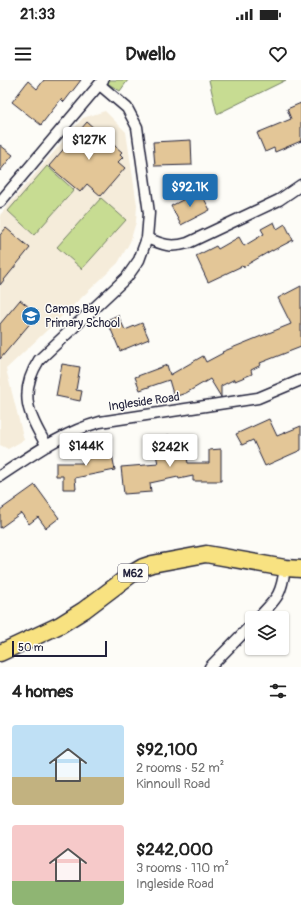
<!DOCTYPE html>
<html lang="en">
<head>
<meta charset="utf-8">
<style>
  :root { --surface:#fff; --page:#f6f6f6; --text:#222; --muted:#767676; --accent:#1f6fb2 }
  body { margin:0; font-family:Pangolin,sans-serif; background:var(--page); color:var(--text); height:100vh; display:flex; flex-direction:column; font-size:15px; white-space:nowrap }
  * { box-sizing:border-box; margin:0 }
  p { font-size:13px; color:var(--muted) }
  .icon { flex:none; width:22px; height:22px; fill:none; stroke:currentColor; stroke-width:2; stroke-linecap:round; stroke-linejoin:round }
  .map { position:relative; height:587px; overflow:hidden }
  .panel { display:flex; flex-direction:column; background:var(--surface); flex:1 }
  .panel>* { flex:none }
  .buttons { position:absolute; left:245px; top:531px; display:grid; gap:8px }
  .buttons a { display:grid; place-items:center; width:44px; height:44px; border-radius:4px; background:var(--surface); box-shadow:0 1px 3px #0004; font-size:20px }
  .scale { position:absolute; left:12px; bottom:10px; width:95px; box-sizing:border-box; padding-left:4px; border:2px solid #22223b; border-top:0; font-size:11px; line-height:14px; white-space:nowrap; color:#22223b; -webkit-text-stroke:3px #fdfcf7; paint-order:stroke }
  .price { position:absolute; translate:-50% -34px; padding:0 9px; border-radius:4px; background:#fff; color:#222; font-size:13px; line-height:26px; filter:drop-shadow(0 1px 2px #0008) }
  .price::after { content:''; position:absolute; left:50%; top:24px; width:12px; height:9px; margin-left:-6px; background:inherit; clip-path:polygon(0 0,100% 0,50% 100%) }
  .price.selected { background:var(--accent); color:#fff }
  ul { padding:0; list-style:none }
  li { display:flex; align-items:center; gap:12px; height:100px; padding:0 12px }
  li span { display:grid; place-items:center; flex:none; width:112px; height:80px; border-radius:4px; color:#555 }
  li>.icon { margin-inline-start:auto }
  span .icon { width:48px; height:48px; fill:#fffc; stroke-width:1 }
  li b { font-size:17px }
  h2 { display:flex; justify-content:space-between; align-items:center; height:48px; padding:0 12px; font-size:17px }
  .status { display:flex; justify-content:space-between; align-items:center; height:28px; padding:0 20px; background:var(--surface); direction:ltr }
  .status svg { height:11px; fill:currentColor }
  header { display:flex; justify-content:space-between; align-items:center; height:52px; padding:0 12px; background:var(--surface); font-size:18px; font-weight:700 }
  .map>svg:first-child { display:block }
  .built { fill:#f5ecda }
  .green { fill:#c7dc92; stroke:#747f66 }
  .building { fill:#e3c697; stroke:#22223b }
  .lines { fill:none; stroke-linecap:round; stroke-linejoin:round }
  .street-casing { stroke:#22223b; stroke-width:13 }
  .primary-casing { stroke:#22223b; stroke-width:19 }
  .street { stroke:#fdfcf7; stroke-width:10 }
  .primary { stroke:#f8e281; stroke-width:16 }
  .labels { text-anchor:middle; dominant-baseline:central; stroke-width:3; stroke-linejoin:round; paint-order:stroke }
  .shield { fill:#fdfcf7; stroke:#646373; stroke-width:1 }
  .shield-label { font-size:11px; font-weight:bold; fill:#22223b }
  .poi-label { font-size:12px; fill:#22223b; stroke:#fdfcf7; text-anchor:start }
  .street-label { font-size:12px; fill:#22223b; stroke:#fdfcf7 }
</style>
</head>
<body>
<div class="status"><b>21:33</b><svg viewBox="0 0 49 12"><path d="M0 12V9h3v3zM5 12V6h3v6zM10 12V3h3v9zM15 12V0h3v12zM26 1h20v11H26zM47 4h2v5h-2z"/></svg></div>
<header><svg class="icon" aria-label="menu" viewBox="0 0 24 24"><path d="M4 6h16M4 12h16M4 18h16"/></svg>Dwello<svg class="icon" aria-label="heart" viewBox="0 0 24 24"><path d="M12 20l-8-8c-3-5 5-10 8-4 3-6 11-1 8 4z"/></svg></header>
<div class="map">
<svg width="301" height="587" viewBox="0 0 301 587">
  <rect width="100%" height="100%" fill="#fdfcf7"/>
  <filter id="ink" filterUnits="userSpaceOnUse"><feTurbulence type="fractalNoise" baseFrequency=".025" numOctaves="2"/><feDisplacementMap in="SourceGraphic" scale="8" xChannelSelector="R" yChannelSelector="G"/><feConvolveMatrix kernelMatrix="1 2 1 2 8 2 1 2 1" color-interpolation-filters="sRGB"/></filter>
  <g filter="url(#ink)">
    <path class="built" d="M105 31 126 52 137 125 136 142 130 162 118 183 6 289 24 360 8 369 0 365V135L83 38Z"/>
    <path class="green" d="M109 0H128L120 11 107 3Z
      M209 0H286L217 34Z
      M47 86 74 110 34 155 8 131Z
      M101 118 126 140 82 189 57 167Z"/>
    <path class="building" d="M44 0H81L64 22 61 19 41 45 12 22 28 1 37 9Z
      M301 23V62V61L275 72 274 68 265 72 257 53 291 39 287 29Z
      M87 42 122 72 120 74 123 77 118 82 125 88 101 116 87 104 80 112 49 86Z
      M191 60 192 85 155 86 153 62Z
      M0 65 13 75 0 91Z
      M200 111 210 130 181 145 171 126Z
      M274 142 277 149 285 144 293 160 272 171V170L243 187 242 186 208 202 196 176 216 166 218 169 239 157 244 166 264 154 261 149Z
      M6 148 30 168 0 205V155Z
      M301 206V267L260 283 261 285 251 290 252 294 235 301V299L221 306V317L210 299 186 313 174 317 169 300 140 310 135 297 167 285 170 295 203 276 206 282 223 273 222 272 291 244 278 218Z
      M20 220 38 234 0 279V244Z
      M118 235 125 250 142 243 149 259 120 271 107 240Z
      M62 284 80 287 76 310 82 311 80 321 56 316Z
      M269 339 277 356 301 346V370L265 386 253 360 242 365 236 354Z
      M169 355 172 370 185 367 188 383H209V370L221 369V401H193V396L179 399 178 397 150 403 151 412 124 414 121 387 158 384 153 359Z
      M98 368 99 371 111 369 115 390 75 398 76 409H63V396H56V383H86L83 371Z
      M35 405 59 438 46 448 38 437 29 444 21 433 0 448V430Z"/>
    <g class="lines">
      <defs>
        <path id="street" d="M0 122 103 0
          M147 158C163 165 171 168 188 163L279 120 301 105
          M47 366C28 335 18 313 39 280L127 197 139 180 147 158 149 133 137 47 127 28 100 5
          M0 396C32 375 63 352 100 342L258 318 301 300
          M258 538C277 518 281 516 285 488
          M210 587 252 544"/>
        <path id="primary" d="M0 573 60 545 84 530 133 493 143 487 152 484 206 474 285 488 301 489"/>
      </defs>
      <use href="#street" class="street-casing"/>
      <use href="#primary" class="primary-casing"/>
      <use href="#street" class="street"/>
      <use href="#primary" class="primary"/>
    </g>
  </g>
  <defs>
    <symbol id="school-disc" viewBox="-11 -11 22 22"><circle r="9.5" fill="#1f6fb2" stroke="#fdfcf7"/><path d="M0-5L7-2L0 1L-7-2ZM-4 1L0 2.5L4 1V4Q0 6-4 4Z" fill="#fff"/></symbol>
  </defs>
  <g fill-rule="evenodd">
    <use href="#school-disc" x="20" y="225" width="22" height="22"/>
  </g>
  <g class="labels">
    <rect class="shield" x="118" y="484" width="30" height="18" rx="3"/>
    <g class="shield-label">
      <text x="133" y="493">M62</text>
    </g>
    <g class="poi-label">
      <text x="45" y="229">Camps Bay<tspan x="45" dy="14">Primary School</tspan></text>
    </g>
    <g class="street-label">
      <text transform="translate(144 322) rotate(-8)">Ingleside Road</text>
    </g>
  </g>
</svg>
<div class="buttons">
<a><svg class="icon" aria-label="layers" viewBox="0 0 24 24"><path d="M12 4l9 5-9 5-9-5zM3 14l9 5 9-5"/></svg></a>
</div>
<div class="scale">50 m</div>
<b class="price" style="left:89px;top:81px">$127K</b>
<b class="price selected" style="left:190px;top:128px">$92.1K</b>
<b class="price" style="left:86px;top:387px">$144K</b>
<b class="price" style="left:170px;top:388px">$242K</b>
</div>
<section class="panel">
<h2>4 homes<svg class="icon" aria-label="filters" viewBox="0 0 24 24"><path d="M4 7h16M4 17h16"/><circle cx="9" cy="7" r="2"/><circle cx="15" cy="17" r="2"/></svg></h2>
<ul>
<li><span style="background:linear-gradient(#bfe0f5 65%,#c2b280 0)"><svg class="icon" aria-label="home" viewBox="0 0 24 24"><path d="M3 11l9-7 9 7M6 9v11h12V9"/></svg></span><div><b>$92,100</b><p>2 rooms · 52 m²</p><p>Kinnoull Road</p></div></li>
<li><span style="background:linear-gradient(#f6c9c9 70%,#8fb573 0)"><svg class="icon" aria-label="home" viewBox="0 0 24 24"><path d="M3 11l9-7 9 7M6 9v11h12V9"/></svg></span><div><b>$242,000</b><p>3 rooms · 110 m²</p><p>Ingleside Road</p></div></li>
</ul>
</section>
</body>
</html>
